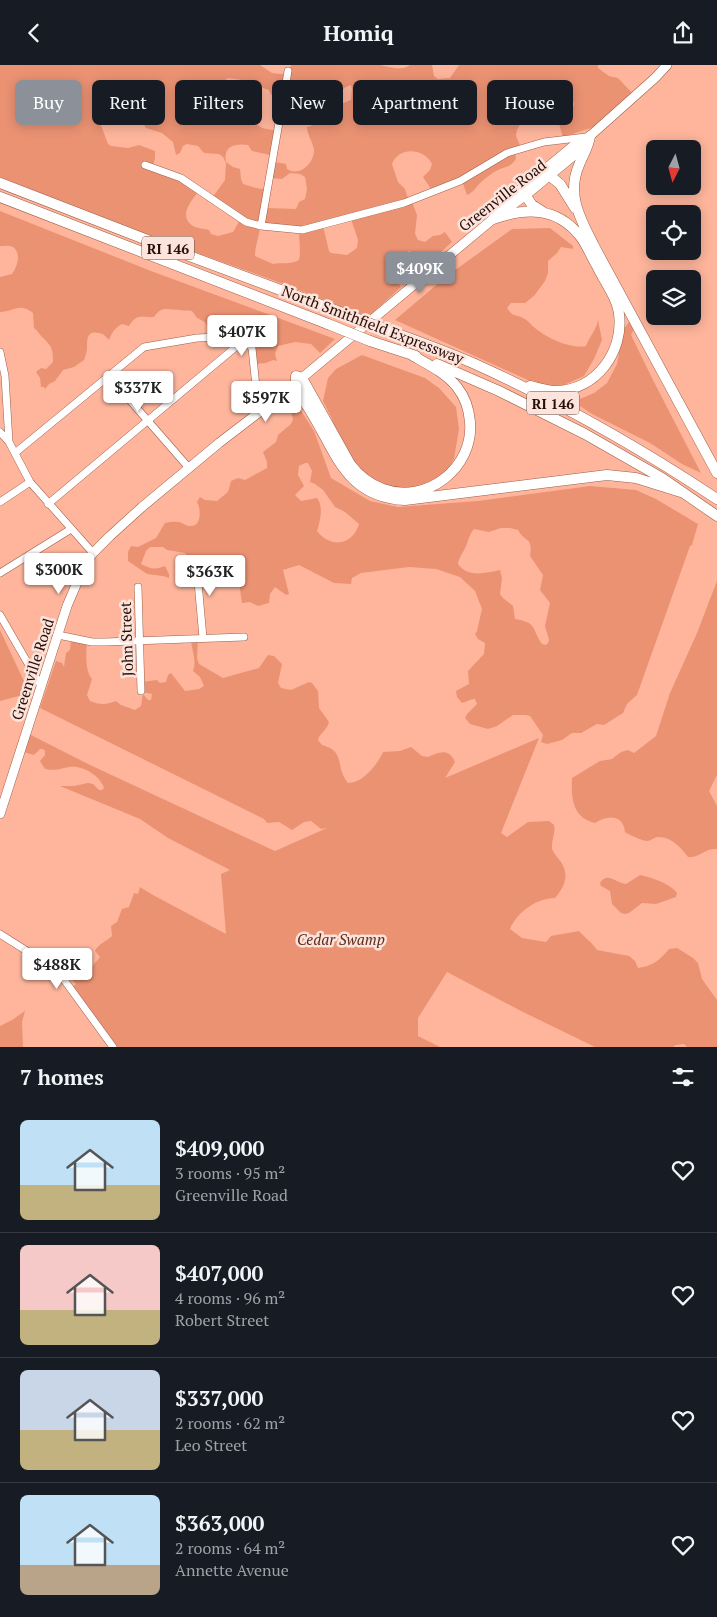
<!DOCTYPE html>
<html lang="en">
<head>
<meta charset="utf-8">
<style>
  :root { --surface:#171b24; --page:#20242c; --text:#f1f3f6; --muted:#9ea1a6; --line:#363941; --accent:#8c9099 }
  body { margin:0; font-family:"PT Serif",serif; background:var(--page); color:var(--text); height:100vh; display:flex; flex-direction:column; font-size:19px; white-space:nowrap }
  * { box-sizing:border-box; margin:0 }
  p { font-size:16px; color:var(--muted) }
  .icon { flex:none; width:28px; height:28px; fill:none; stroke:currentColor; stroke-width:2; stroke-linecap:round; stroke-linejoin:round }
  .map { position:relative; height:982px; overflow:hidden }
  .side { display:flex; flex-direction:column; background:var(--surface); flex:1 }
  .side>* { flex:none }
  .top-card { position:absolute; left:15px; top:15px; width:688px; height:45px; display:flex; gap:10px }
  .needle { width:32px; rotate:186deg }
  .buttons { position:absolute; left:646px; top:75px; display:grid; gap:10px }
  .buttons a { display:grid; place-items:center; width:55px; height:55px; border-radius:8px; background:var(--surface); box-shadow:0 2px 12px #0003; font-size:25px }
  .price { position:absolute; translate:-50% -42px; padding:0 11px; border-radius:5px; background:#fff; color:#222; font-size:16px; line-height:32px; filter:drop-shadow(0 1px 2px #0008) }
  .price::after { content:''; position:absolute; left:50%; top:30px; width:15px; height:11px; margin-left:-8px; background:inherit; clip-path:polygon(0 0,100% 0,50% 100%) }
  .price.on { background:var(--accent); color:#fff }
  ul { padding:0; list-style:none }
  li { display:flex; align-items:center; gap:15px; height:125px; padding:0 20px }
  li+li { border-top:1px solid var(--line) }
  li span { display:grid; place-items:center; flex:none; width:140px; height:100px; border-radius:8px; color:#555 }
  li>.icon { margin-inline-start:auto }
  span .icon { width:60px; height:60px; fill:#fffc; stroke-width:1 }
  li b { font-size:21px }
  h2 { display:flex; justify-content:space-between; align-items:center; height:60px; padding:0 20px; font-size:21px }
  .pill { padding:0 18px; border-radius:8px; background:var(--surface); box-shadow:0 2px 12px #0003; font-size:18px; line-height:45px }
  .pill.on { background:var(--accent); color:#fff }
  header { display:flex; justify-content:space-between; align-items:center; height:65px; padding:0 20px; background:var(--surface); font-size:22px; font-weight:800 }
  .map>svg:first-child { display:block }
  .green { fill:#eb9273; fill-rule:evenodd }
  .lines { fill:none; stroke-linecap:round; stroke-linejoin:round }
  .minor-casing { stroke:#9e5d46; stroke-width:8 }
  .major-casing { stroke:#9e5d46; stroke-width:10 }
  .highway-casing { stroke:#9e5d46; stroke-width:11 }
  .minor { stroke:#fff; stroke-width:7 }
  .major { stroke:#fff; stroke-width:9 }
  .highway { stroke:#fff; stroke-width:10 }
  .highway-bridge-casing { stroke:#9e5d46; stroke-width:11; stroke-linecap:butt }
  .highway-bridge { stroke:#fff; stroke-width:10 }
  .labels { text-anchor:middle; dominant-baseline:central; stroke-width:5; stroke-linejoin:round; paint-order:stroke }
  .shield { fill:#fce4dc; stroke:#664e46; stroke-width:1 }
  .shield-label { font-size:14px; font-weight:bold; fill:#260d05 }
  .street-label { font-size:15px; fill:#260d05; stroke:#fce4dc }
  .park-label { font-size:15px; font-style:italic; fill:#5e2b19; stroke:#fce4dc }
</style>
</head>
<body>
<header><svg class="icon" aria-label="back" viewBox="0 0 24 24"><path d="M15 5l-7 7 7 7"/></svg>Homiq<svg class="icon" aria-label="share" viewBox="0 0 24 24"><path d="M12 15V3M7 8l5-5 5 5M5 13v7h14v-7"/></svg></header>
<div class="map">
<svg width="717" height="982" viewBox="0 0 717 982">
  <rect width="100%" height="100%" fill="#feb59c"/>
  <path class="green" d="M0 0H260L272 8 288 10 291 0C320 0 351 0 379 0 388 1 402 7 410 0H432L434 11 438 14 450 13 459 0H598V3L609 11 618 13 635 31 597 61 563 72 559 59 553 57 572 44 574 39C570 31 567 25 558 23L534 38 532 46 523 54 517 65 516 71 521 83 515 86 516 94C509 104 505 101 496 106 491 109 484 114 479 119 475 123 474 127 467 130L462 116 433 127 423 112 430 105 432 99C424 83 399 81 392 99L398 117 405 124 409 136 412 137 417 150 415 169 418 175 425 177 433 171 440 170 445 167 452 177 424 202 414 188 409 186C398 190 396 202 393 212L401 222 368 252 278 217 167 177 158 175 0 112ZM228 13 256 17 263 23 269 25 271 30 274 28 285 31 289 18 300 22C310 18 327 23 335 30L346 22 351 20 352 24 351 35 336 41 333 48 324 49 311 61 307 62C307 70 313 77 314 85 314 99 299 112 287 104L286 99 275 97 271 113 282 114 290 108 300 109 305 112 307 124 305 134 299 137 296 144 267 143 268 125 256 123 243 119 241 114 240 104 233 102 226 97C223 81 235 78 248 80L252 86 275 91 278 66 262 63 242 50 234 51 230 48 215 45C210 35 211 29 215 19L222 18ZM115 30 122 32 129 46H141L145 50 142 56 146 63 162 68 173 77 176 90 180 88 183 81 187 79 198 81 204 88 219 89 223 92 226 98 225 115 212 133 240 155 233 167 218 171 211 169 209 165C204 163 198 164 193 161 178 151 191 136 199 126L153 101 155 93V86L139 80 128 83 111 81 108 79 96 47 99 37ZM351 154 358 175 357 183 347 190 331 188 329 186 323 161ZM260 162 285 167 299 166C299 176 301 186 299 195 290 200 282 197 273 199L255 191C255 181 259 172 260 162Z
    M0 146 151 206 335 274 320 288 311 279 295 277 278 281 275 289 277 296 273 295 266 298 254 299 252 288 240 273 208 272 207 261 205 257 197 253 192 246C188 245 184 246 180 245 168 245 162 240 154 252 142 253 137 248 129 261L122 259C115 263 112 267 109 275 105 271 104 269 99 268 87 265 87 274 87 283 87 287 85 292 84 295L74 302 63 305 55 316 49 319 45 324 44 322H41L40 313 36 307 41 303 46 304 53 297C53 284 52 281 42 272 39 269 38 266 34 263L33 248C18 237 15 247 0 247V212L12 209C17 202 22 189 13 182 9 180 4 181 0 181Z
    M550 163 573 181V184L561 182 557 188 548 196V208L545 216 534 231 525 238H511L507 243C514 253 514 248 523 253 528 255 531 260 535 263 547 273 570 284 586 281 589 272 597 264 598 255L602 275 594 294 584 311 564 320 541 321 395 255 447 211 512 164Z
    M629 257 635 262 631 270 653 315 701 408 682 399 650 378 592 349 580 341V334L594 328 607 318 617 299 624 264Z
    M362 290 425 313 439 323 456 342 459 364 454 394 450 401 444 408 429 418 410 427 389 425 362 410 336 369 332 354 323 336 328 313 336 304Z
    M281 331 296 338 314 366 331 413 370 436 398 442 478 436 590 421 636 425 656 434 698 459 692 480 690 481 637 630 627 639 623 648 604 660 597 659 581 668H572L562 675 547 679 541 677 543 670 530 651 526 650H513L497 661 488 664 470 659 465 653 467 649 477 639 475 634C470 634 467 637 462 638L457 632 456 626 469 619 468 606 484 589 485 578 478 574 475 569 477 566 482 544 475 526 460 512 436 504 409 502 361 508 352 513 351 519 334 518 299 500 283 505 289 529 286 530 275 522 270 529 269 538 258 541 250 537 242 538 239 517 236 512 226 509 215 512H197L191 496 185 488 167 485 163 482H150L146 486 141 499C151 504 155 505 165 501L169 509V513L163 511 147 509 128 496V487L131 481 138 482 156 473 165 458C171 457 176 456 182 458 184 459 187 461 190 461 202 462 201 444 197 437L200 432 205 435 217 436 228 427 231 416 238 413 245 415 267 403V397L263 387 276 377 278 370 291 359 293 354 291 347 280 333ZM305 398H308L312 406 310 417 315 419 323 425 335 442 345 447 359 459C353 480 331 484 317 466 320 456 324 442 317 433L301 436 295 430 304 421 298 410 299 401ZM501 463H510L518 465C526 479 533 471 530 491L543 510 540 525 550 538 545 561 549 575 548 578 546 580 542 579C531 563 538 558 515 554L513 541 503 533 500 529 502 513 500 505C485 508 468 513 458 499 459 492 462 490 465 483 469 476 468 471 474 464L489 467Z
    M717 516V710L709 726 717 741V784C704 783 701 793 688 792 681 783 672 772 658 772 654 772 651 776 647 776 643 776 627 769 625 767 623 749 607 750 595 758 572 753 571 732 572 713L600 696 612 694 621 687 628 685 634 688 656 671 670 628 697 568Z
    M0 565 30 629H27L28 631H19L0 636Z
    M71 574 87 577C86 587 85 607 92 614L87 630 90 636C100 640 106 640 116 636L121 640 135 645 141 641 143 629 148 635H151L152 629 142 627 141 617 157 615 160 618 166 617 168 610 171 608 185 626 199 624 204 621 200 612 193 606C197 595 192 587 191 575L198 574 197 593 199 599 223 613 259 603 268 590 274 591 282 599 278 618 281 623 291 625 309 617 312 618 318 626 319 643 329 657C327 665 320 668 318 675L322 680C347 687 334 701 348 718 363 718 377 700 383 687L400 686 411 682 422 691 428 692C439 687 449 683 455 697L445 713 539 673 501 768 507 772 528 757 549 756 554 760C556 768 551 776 552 784 554 789 558 793 561 797 570 811 564 822 555 833 537 833 517 847 510 864L522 873 546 877 551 871 579 866C585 873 592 877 597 885L629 891 635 896 638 903C653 901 660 895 669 884L677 883 693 893 698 898 702 914 717 935V982H687L684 979 676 980 673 982H595L523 947 447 907 418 953V971L440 982H115L71 923 76 919 72 915 84 911 100 892 95 886C99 878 106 877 112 871L111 861 117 857 122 844 129 842 134 828 138 829 140 822 153 830 226 869 221 809 230 805 168 773 140 754 60 721H74L88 718 93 719 99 725H102L104 723C100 710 82 700 69 702 58 704 58 706 45 704L40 696 45 690V686L43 684H40L34 690 20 686 27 668 90 700 275 786 327 763 321 764 311 756 304 757 292 765 279 757 267 758 264 754 40 643 56 596 62 598 64 602 66 588 70 585Z
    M640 810C651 812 671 819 677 828L676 832 656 839 642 838 629 848 625 849 621 848 612 839 610 826 601 821 600 818C607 806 616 818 626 819Z
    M25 946 22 957 23 982H0V961L12 955Z"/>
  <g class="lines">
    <defs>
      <path id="minor" d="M145 100 181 113 246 157 261 161 302 165 404 138 460 116 507 88 544 77 586 72
        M261 161 288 6
        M0 287 5 311 9 377 30 417 93 488
        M108 310 189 403
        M0 367 9 377
        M15 388 144 282 197 273 237 271 244 275 252 283 258 341
        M0 437 30 417
        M48 439 244 275
        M192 496 198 517 203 573
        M0 508 71 464
        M138 522 141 626
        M0 550 41 621
        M58 570 92 577H105L244 572
        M0 869 52 902 62 912 113 982"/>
      <path id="major" d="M494 146 578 77 590 72
        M0 749 67 541 85 499 93 488 110 471 142 442 219 378 279 332 493 154 526 130 583 83 590 71 655 13 667 0"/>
      <path id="highway" d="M590 71C588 84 583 89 579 100 566 130 581 155 594 181L717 408
        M544 106 560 119 575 143
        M0 118 168 183 337 246
        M522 125 532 140 543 147
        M0 132 328 259
        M493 154C525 143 556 141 580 171 587 180 591 191 597 201 604 216 617 232 619 249 624 287 596 325 556 326 548 326 539 323 530 321
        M379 262C411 274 443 285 475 299 559 337 640 383 717 434
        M370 276 416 291
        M437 299 499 326 585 369 662 413 717 451
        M279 332C289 330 296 329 304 336 335 380 341 432 405 435L607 410 636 413 684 428
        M304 336 296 317V311L302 313 350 399C359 411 369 419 383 424 426 440 474 403 470 357 469 344 465 332 457 322 445 307 427 299 410 289"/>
    </defs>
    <use href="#minor" class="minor-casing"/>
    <use href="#major" class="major-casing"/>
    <use href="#highway" class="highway-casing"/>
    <use href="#minor" class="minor"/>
    <use href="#major" class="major"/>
    <use href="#highway" class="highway"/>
    <defs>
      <path id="highway-bridge" d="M337 246 379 262
        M328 259 370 276"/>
    </defs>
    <use href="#highway-bridge" class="highway-bridge-casing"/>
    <use href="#highway-bridge" class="highway-bridge"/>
  </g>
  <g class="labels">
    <g class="shield">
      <rect x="142" y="171.5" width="52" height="23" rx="4"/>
      <rect x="527" y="326.5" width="52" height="23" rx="4"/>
    </g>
    <g class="shield-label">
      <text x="168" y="183">RI 146</text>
      <text x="553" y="338">RI 146</text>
    </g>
    <g class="street-label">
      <text transform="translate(502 130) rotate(-38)">Greenville Road</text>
      <text transform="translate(373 259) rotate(21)">North Smithfield Expressway</text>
      <text transform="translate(126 574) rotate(-92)">John Street</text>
      <text transform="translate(32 604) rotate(-72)">Greenville Road</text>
    </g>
    <g class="park-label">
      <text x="341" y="874">Cedar Swamp</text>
    </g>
  </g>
</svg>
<div class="buttons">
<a><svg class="needle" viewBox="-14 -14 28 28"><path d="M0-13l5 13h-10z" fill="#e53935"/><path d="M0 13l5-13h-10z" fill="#9ea1a6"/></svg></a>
<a><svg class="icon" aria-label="locate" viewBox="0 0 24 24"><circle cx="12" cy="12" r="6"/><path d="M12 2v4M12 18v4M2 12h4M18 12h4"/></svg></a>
<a><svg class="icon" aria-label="layers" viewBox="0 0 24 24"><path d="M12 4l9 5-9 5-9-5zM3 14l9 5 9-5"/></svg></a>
</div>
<b class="price on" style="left:420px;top:229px">$409K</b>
<b class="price" style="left:242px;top:292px">$407K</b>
<b class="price" style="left:138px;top:348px">$337K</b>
<b class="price" style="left:266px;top:358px">$597K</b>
<b class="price" style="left:59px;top:530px">$300K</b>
<b class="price" style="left:210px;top:532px">$363K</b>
<b class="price" style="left:57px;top:925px">$488K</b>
<div class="top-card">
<a class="pill on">Buy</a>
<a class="pill">Rent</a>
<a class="pill">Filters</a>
<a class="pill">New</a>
<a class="pill">Apartment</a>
<a class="pill">House</a>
</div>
</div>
<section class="side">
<h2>7 homes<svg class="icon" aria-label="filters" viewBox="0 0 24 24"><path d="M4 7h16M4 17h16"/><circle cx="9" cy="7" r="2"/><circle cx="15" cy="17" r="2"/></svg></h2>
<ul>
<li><span style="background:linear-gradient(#bfe0f5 65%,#c2b280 0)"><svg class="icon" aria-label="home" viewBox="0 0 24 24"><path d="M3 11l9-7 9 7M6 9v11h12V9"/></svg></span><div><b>$409,000</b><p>3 rooms · 95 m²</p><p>Greenville Road</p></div><svg class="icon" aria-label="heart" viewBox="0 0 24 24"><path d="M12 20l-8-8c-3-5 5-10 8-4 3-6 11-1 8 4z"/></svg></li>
<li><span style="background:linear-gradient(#f6c9c9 65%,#c2b280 0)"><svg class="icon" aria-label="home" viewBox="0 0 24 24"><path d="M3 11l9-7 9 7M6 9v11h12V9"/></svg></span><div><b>$407,000</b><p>4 rooms · 96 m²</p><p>Robert Street</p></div><svg class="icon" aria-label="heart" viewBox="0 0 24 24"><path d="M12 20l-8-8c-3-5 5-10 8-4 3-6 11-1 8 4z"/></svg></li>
<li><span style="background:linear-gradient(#c9d6e8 60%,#c2b280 0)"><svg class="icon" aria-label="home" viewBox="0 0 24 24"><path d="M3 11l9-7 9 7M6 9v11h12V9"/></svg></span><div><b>$337,000</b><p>2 rooms · 62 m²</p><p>Leo Street</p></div><svg class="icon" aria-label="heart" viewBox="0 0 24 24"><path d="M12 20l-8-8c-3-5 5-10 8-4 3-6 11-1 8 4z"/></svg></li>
<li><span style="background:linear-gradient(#bfe0f5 70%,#b9a48a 0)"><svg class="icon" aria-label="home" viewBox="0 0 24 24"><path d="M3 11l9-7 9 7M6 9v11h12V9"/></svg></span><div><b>$363,000</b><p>2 rooms · 64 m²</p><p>Annette Avenue</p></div><svg class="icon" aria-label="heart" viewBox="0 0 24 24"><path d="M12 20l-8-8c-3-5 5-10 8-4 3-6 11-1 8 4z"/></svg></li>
</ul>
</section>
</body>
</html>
